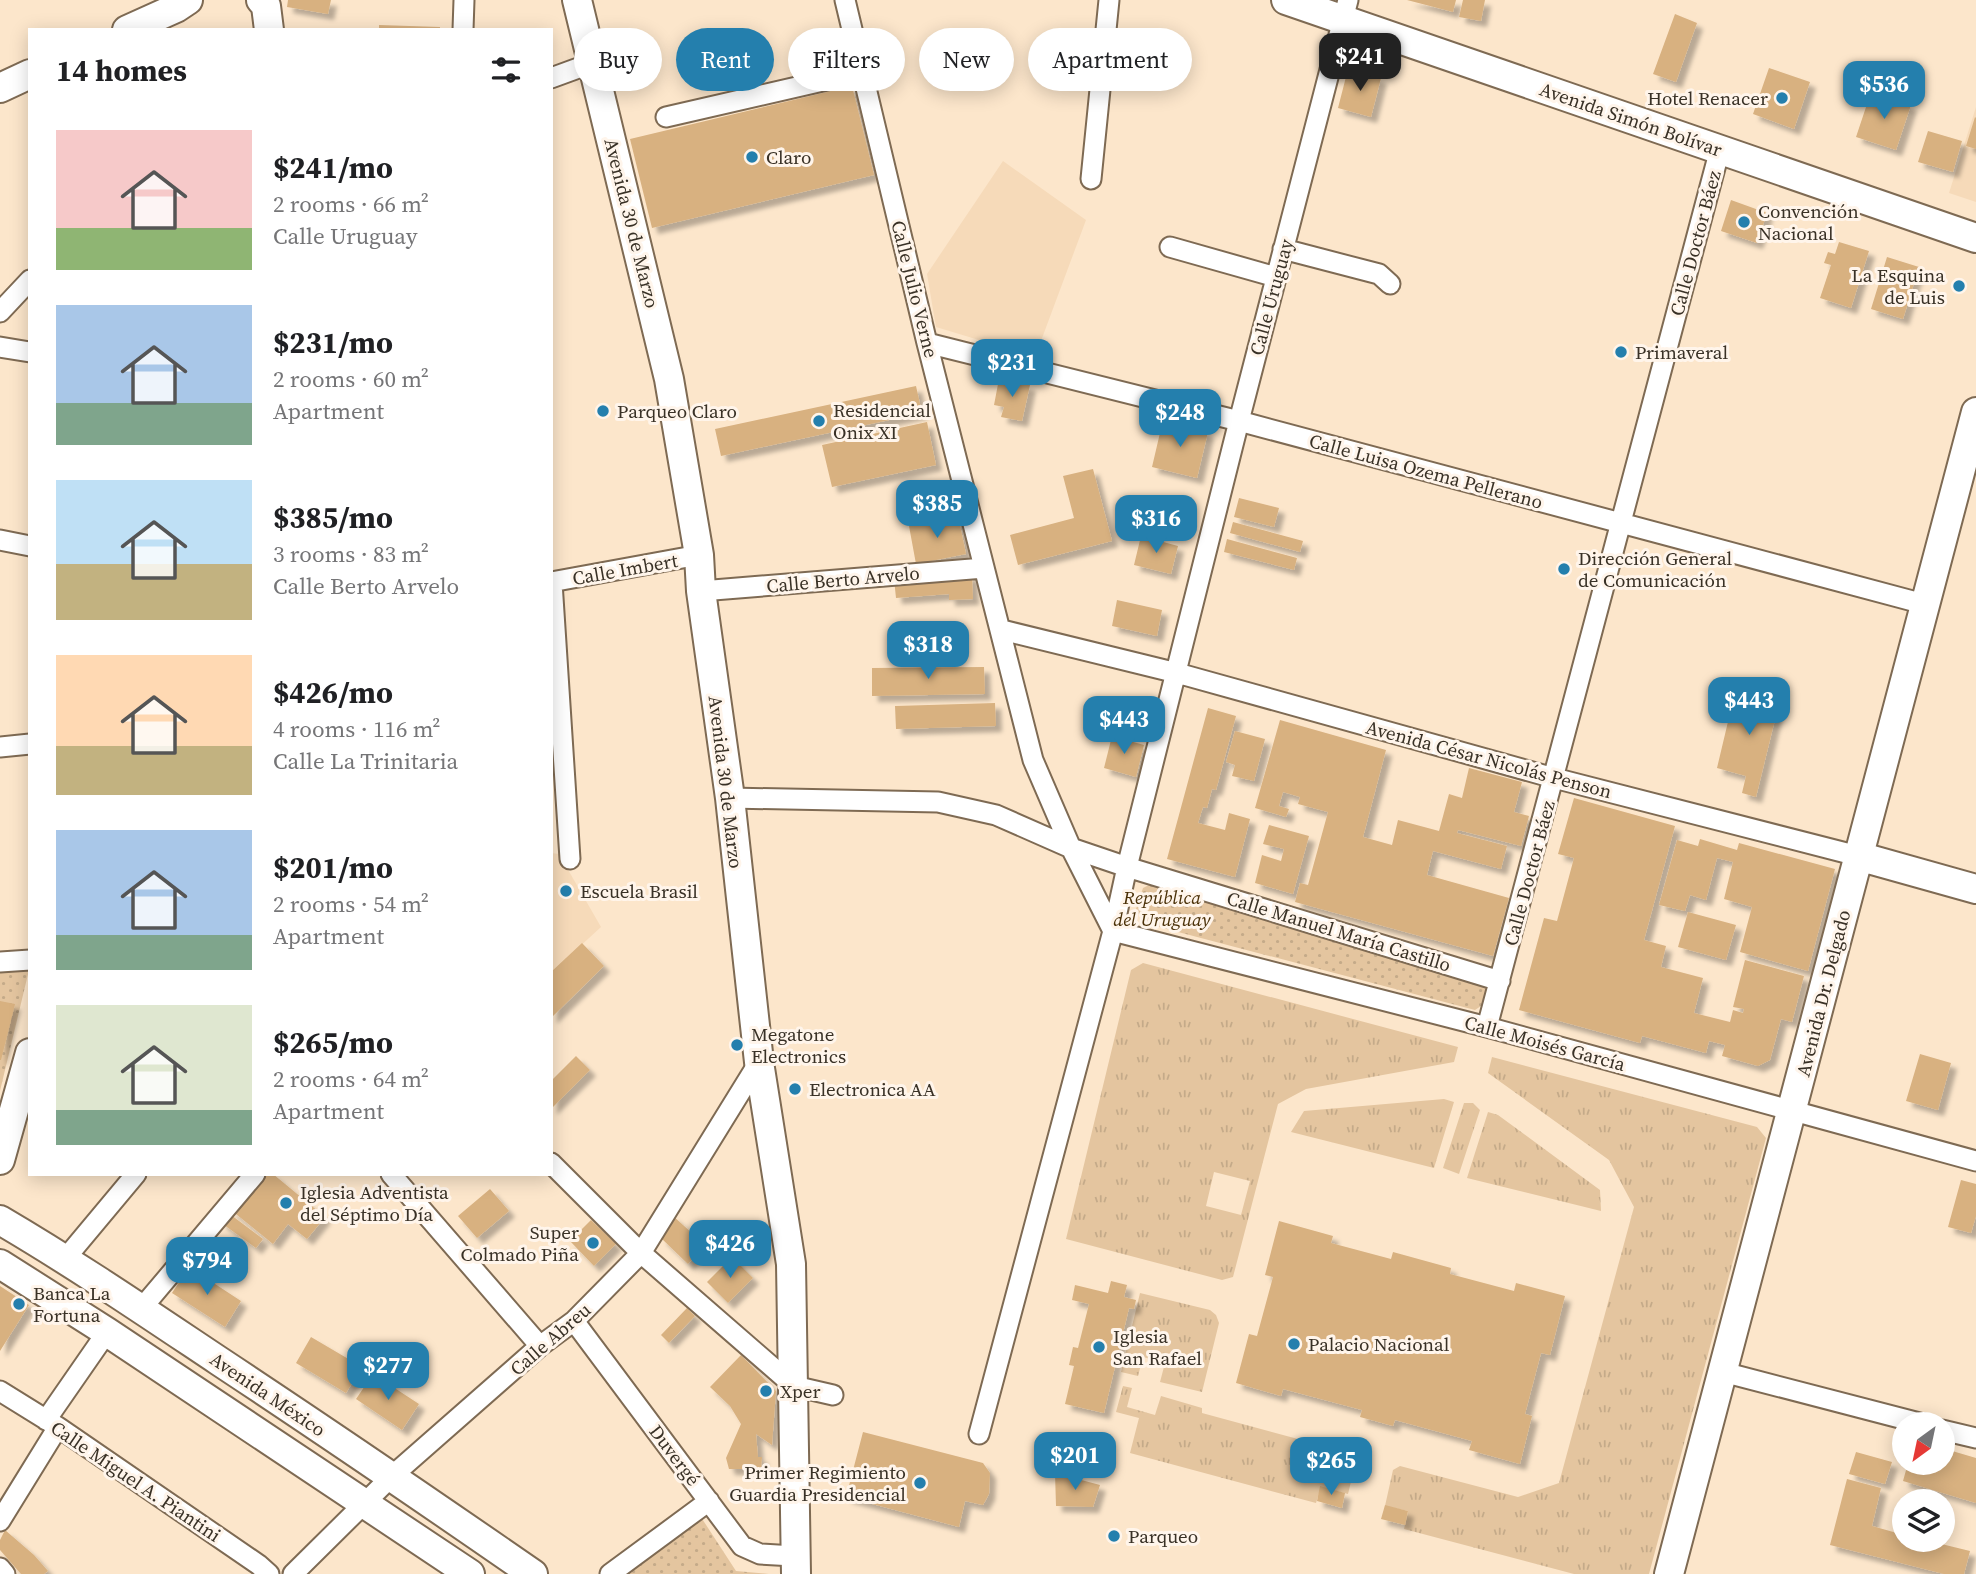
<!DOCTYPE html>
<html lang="en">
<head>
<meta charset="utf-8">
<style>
  :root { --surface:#fff; --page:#f6f6f6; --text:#202124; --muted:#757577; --accent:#247fad }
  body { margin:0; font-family:"Source Serif 4",serif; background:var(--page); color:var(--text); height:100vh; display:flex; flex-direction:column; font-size:26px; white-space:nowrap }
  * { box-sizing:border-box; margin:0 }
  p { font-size:23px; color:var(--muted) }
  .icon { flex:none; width:38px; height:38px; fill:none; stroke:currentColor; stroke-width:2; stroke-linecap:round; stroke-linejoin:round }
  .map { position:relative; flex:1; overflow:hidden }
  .sheet { position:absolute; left:28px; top:28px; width:525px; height:1148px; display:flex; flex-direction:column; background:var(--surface); border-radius:0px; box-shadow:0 4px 18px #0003 }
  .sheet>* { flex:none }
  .hud { position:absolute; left:574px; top:28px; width:665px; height:63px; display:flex; gap:14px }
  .needle { width:46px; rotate:213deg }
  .tools { position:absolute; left:1892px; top:1412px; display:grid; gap:14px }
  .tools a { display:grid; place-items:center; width:63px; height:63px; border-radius:50%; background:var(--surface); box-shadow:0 4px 18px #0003; font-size:35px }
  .price { position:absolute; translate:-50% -60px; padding:0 16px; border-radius:14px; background:var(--accent); color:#fff; font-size:23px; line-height:46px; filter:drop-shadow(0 2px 4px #0008) }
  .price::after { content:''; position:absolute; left:50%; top:42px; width:21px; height:16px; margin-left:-10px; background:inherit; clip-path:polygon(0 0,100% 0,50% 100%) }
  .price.on { background:#222; color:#fff }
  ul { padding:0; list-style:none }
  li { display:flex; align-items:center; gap:21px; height:175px; padding:0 28px }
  li span { display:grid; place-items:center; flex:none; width:196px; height:140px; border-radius:0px; color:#555 }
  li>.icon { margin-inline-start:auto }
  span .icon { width:84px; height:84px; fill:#fffc; stroke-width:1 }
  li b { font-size:30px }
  h2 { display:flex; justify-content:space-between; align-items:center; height:84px; padding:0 28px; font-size:30px }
  .chip { padding:0 24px; border-radius:32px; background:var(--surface); box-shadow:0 4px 18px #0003; font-size:24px; line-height:63px }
  .chip.on { background:var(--accent); color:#fff }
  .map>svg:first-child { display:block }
  .built { fill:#f6dab9 }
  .grass { fill:url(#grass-tufts); fill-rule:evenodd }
  .park { fill:url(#park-dots) }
  .building { fill:#d8b180; filter:url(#shadow) }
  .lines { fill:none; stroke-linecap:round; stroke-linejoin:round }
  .minor-casing { stroke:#7e6a53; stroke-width:23 }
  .secondary-casing { stroke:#7e6a53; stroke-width:32 }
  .minor { stroke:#fff; stroke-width:19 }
  .secondary { stroke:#fff; stroke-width:28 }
  .poi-dot { fill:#247fad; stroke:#fff5eb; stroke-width:2.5 }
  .labels { text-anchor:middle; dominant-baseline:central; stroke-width:6; stroke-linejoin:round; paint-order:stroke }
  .poi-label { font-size:19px; fill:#393126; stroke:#fff5eb; text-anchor:start }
  .street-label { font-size:19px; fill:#393126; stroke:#fff5eb }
  .park-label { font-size:19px; font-style:italic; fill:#4b3108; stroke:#fff5eb }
</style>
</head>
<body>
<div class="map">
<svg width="1976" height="1574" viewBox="0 0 1976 1574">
  <defs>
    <pattern id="grass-tufts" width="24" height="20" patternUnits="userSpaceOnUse" patternTransform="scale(1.75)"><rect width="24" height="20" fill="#e4c59f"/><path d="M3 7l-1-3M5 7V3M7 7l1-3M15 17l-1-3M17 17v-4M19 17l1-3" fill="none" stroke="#c4aa89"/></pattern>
    <pattern id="park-dots" width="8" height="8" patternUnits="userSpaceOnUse" patternTransform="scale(1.75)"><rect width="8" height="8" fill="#e4c59f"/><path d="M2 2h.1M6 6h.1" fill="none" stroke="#c4aa89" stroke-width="1.8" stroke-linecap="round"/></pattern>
    <filter id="shadow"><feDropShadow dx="6" dy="6" stdDeviation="2" flood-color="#0004"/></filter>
  </defs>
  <rect width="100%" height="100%" fill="#fce6cb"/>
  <path class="built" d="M1976 107V202L1949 193Z
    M1003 161 1086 220 1035 357 936 327 927 274Z
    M551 853 559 854 601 927 551 973Z"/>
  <path class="grass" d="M1143 963 1458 1047 1454 1062 1306 1089 1278 1104 1233 1277 1222 1280 1066 1239 1131 970ZM1214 1172 1250 1181 1241 1215 1206 1206Z
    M1492 1057 1757 1127 1766 1138 1649 1574H1574L1404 1529 1408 1511 1385 1506 1393 1470 1400 1466 1518 1497 1559 1483 1634 1207 1609 1160 1488 1073Z
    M1444 1099 1454 1102 1434 1168 1291 1132 1304 1111Z
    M1464 1103H1473L1480 1110 1459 1174 1443 1168Z
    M1488 1112 1498 1115 1600 1190 1601 1211 1467 1178Z
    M1140 1293 1210 1310 1216 1315 1219 1323 1202 1392 1160 1382 1165 1363 1143 1357 1138 1376 1121 1372Z
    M1123 1386 1132 1388 1127 1407 1155 1415 1161 1396 1202 1408V1413L1350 1453 1356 1461 1348 1494 1321 1487 1316 1503 1130 1453 1139 1418 1116 1412Z"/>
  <path class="park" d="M1151 884 1484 983 1487 987 1481 1006 1475 1010 1144 923 1136 909 1143 888Z
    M29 970 0 1091V971Z
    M697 1511 736 1571 769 1574H620Z"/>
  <path class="building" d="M288 0H331L328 14 287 7Z
    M1407 0H1456L1453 12Z
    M1463 0H1485L1481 21 1459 17Z
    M1675 14 1697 23 1676 82 1653 74Z
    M379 25 440 27V30H379Z
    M1769 68 1810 82 1794 129 1753 114Z
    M1348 69 1381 78 1371 117 1338 108Z
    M852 86 874 175 652 228 630 139Z
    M1871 92 1911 105 1896 150 1856 137Z
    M1975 117 1976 118V149L1966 146Z
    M1928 131 1962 141 1953 172 1918 162Z
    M1731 200 1767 213 1757 243 1721 231Z
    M1839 242 1869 251 1851 308 1820 298 1831 265 1824 263 1828 252 1835 254Z
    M1887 257 1919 267 1903 319 1871 309Z
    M999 379 1030 385 1022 421 1001 417 1004 407 994 405Z
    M916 386 922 413 721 456 715 429Z
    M1163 420 1208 432 1197 478 1152 467Z
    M927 422 936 465 832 487 822 445Z
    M1093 469 1112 541 1018 565 1010 535 1074 518 1063 476Z
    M1239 498 1279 508 1274 527 1234 517Z
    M958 516 966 554 916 564 909 526Z
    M1233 522 1303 541 1300 552 1230 533Z
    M1141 536 1178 546 1171 574 1134 565Z
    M1227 539 1297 558 1294 570 1224 552Z
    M972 574 973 599 949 600V594L896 598 894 579Z
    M1117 600 1162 610 1157 636 1112 626Z
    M984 667 985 694 872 696V668Z
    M1736 688 1780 699 1756 797 1742 793 1746 776 1717 768Z
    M995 703 996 726 896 729 895 706Z
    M1208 708 1236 716 1216 790 1212 789 1207 808 1203 807 1198 823 1225 830 1229 813 1250 819 1235 877 1167 859Z
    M1280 720 1386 750 1363 837 1392 845 1398 820 1439 831 1449 794 1462 798 1469 768 1522 782 1514 812 1529 816 1521 846 1458 830 1457 833 1507 846 1501 869 1433 851 1427 875 1509 898 1493 956 1295 902 1300 883 1308 885 1328 812 1298 804 1300 797 1283 792 1279 806 1289 809 1286 817 1255 808Z
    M1235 731 1265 739 1254 781 1232 776 1235 765 1226 762Z
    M1112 736 1144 745 1136 777 1104 768Z
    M1574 798 1675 826 1644 940 1666 946 1661 967 1703 978 1694 1013 1730 1022 1733 1010 1743 1013 1744 1009 1733 1007 1745 960 1804 976 1792 1022 1781 1019 1770 1060 1758 1066 1722 1056 1725 1045 1709 1041 1706 1053 1642 1036 1640 1043 1519 1010 1544 918 1557 921 1574 858 1558 854Z
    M1269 825 1309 836 1293 894 1255 883 1262 855 1281 861 1284 849 1263 844Z
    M1700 839 1737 850 1739 843 1835 869 1808 971 1740 952 1752 907 1724 899 1733 862 1717 858 1706 900 1690 895 1685 911 1659 905 1677 840 1698 846Z
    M1688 912 1736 925 1726 960 1678 947Z
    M582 943 604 966 551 1018V972Z
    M0 1001 15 1004 1 1060H0Z
    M1920 1054 1951 1063 1938 1110 1906 1101Z
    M576 1056 590 1070 551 1109V1081Z
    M260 1174H273L325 1217 307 1239 288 1224 273 1244 231 1210Z
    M1961 1180 1976 1184V1216L1971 1233 1948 1227Z
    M490 1189 509 1211 477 1238 458 1216Z
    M227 1212 263 1239 256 1248 220 1222Z
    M672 1215 705 1245 688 1264 661 1238Z
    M591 1220 616 1244 594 1266 570 1241Z
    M1279 1221 1333 1236 1331 1243 1391 1259 1393 1252 1451 1268 1450 1274 1514 1291 1516 1283 1565 1296 1550 1355 1541 1353 1525 1414 1532 1416 1520 1464 1469 1450 1472 1441 1395 1420 1393 1426 1360 1417 1362 1410 1283 1389 1281 1396 1236 1383 1249 1334 1257 1336 1273 1277 1265 1275Z
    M732 1257 753 1278 728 1303 707 1282Z
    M189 1267 241 1301 225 1327 172 1293Z
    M1111 1281 1127 1285 1124 1297 1136 1300 1134 1309 1129 1308 1104 1413 1065 1404 1074 1366 1069 1365 1073 1347 1078 1348 1089 1304 1072 1300 1075 1285 1108 1293Z
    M0 1286 29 1305 0 1351Z
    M687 1308 695 1316 669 1343 661 1335Z
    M311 1337 362 1367 346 1393 296 1363Z
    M741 1355 776 1391 772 1445 756 1434 758 1457H762L761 1469H729L726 1458 741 1424 730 1406 710 1387Z
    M373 1374 419 1404 402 1430 356 1399Z
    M863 1432 983 1463 990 1473 989 1494 983 1505 965 1501 959 1527 846 1497Z
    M1942 1448 1976 1458V1503L1903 1481 1908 1463H1942Z
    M1856 1452 1892 1462 1885 1484 1849 1474Z
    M1055 1473 1100 1485 1093 1507 1056 1506Z
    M1847 1479 1881 1488 1872 1526 1904 1535V1540H1925L1970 1551 1964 1574H1944L1830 1545Z
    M1320 1486 1345 1493 1342 1508 1317 1501Z
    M1385 1505 1408 1511 1405 1525 1381 1519Z
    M5 1530 34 1555 48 1571 44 1574H21L0 1550V1540Z"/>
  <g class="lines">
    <defs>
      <path id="minor" d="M845 0 927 343 1033 760 1071 848 1113 931
        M463 30 464 0
        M551 78 592 63
        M666 117 862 72
        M1091 179 1109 0
        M1170 247 1276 277
        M1283 249 1379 274 1390 284
        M0 312 30 280
        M927 343 1239 421 1924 604
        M0 347 30 352
        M0 540 30 546
        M551 582 699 555
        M552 582 570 859
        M701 591 984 568
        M1002 630 1177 673 1554 778 1858 856
        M0 747 30 744
        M730 798 938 802 996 815 1071 848 1127 867 1500 981
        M1113 931 1487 1027 1976 1161
        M0 962 30 960
        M1487 1027 1720 149
        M551 1163 641 1253 794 1386 833 1395
        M391 1174 540 1346
        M65 1259 136 1174
        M141 1309 255 1174
        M574 1321 742 1546 760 1554 794 1556
        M1723 1372 1923 1424
        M0 1391 58 1427 259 1565 269 1574
        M46 1420 107 1332
        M1942 1430 1976 1438
        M979 1434 1113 931 1127 867 1239 421 1348 0
        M0 1521 58 1427
        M0 1568 5 1574
        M293 1574 392 1476 540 1346 574 1321 641 1253 759 1062
        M610 1574 709 1501"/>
      <path id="secondary" d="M261 0 266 6 269 30
        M577 0 669 379 699 555 701 591 730 798 759 1062 791 1264 796 1574
        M1286 0 1976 238
        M127 30 176 8 188 0
        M0 88 30 74
        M1858 856 1976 889
        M0 1160 30 1053
        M0 1220C75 1264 147 1313 219 1361 325 1431 429 1502 533 1574
        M0 1264 107 1332 470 1574
        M1669 1574 1976 412"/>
    </defs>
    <use href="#minor" class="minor-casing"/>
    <use href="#secondary" class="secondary-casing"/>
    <use href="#minor" class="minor"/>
    <use href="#secondary" class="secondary"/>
  </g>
  <g class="poi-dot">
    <circle cx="1782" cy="98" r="7"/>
    <circle cx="752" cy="157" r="7"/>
    <circle cx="1744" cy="222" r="7"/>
    <circle cx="1959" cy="286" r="7"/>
    <circle cx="1621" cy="352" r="7"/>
    <circle cx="603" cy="411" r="7"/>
    <circle cx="819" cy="421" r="7"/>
    <circle cx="1564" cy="569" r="7"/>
    <circle cx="566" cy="891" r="7"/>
    <circle cx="737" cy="1045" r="7"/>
    <circle cx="795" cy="1089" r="7"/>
    <circle cx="286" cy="1203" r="7"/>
    <circle cx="593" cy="1243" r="7"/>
    <circle cx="19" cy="1304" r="7"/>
    <circle cx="1294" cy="1344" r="7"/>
    <circle cx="1099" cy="1347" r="7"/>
    <circle cx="766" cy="1391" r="7"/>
    <circle cx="920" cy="1483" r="7"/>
    <circle cx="1114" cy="1536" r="7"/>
  </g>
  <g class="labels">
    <g class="poi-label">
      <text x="1768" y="98" text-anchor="end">Hotel Renacer</text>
      <text x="766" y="157">Claro</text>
      <text x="1758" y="211">Convención<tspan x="1758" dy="22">Nacional</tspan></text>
      <text x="1945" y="275" text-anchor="end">La Esquina<tspan x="1945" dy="22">de Luis</tspan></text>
      <text x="1635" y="352">Primaveral</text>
      <text x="833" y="410">Residencial<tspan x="833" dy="22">Onix XI</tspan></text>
      <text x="617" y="411">Parqueo Claro</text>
      <text x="1578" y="558">Dirección General<tspan x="1578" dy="22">de Comunicación</tspan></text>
      <text x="580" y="891">Escuela Brasil</text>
      <text x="751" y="1034">Megatone<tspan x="751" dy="22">Electronics</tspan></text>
      <text x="809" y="1089">Electronica AA</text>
      <text x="300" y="1192">Iglesia Adventista<tspan x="300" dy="22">del Séptimo Día</tspan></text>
      <text x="579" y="1232" text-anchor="end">Super<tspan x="579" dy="22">Colmado Piña</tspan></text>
      <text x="33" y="1293">Banca La<tspan x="33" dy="22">Fortuna</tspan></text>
      <text x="1113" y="1336">Iglesia<tspan x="1113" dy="22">San Rafael</tspan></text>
      <text x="1308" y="1344">Palacio Nacional</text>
      <text x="780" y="1391">Xper</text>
      <text x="906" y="1472" text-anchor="end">Primer Regimiento<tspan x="906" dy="22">Guardia Presidencial</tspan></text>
      <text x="1128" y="1536">Parqueo</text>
    </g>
    <g class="street-label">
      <text transform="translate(1631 119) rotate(19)">Avenida Simón Bolívar</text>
      <text transform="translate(632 223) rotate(76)">Avenida 30 de Marzo</text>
      <text transform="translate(1695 243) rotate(-75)">Calle Doctor Báez</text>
      <text transform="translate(915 289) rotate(76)">Calle Julio Verne</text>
      <text transform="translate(1271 297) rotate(-75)">Calle Uruguay</text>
      <text transform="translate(1426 471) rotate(15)">Calle Luisa Ozema Pellerano</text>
      <text transform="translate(625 569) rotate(-10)">Calle Imbert</text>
      <text transform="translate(843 579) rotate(-5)">Calle Berto Arvelo</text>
      <text transform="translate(1489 759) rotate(15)">Avenida César Nicolás Penson</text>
      <text transform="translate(726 782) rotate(83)">Avenida 30 de Marzo</text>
      <text transform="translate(1529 873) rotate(-75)">Calle Doctor Báez</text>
      <text transform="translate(1339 931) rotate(17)">Calle Manuel María Castillo</text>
      <text transform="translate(1823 993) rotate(-76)">Avenida Dr. Delgado</text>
      <text transform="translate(1545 1043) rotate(15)">Calle Moisés García</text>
      <text transform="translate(550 1339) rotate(-41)">Calle Abreu</text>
      <text transform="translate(268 1394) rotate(34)">Avenida México</text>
      <text transform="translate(675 1455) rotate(53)">Duvergé</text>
      <text transform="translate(136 1481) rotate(34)">Calle Miguel A. Piantini</text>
    </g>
    <g class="park-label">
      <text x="1162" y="897">República<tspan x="1162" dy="22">del Uruguay</tspan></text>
    </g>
  </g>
</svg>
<div class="tools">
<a><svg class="needle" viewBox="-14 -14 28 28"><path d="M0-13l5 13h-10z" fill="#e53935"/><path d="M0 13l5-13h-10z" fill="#757577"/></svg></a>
<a><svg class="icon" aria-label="layers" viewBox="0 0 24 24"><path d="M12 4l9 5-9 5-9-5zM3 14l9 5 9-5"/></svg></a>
</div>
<b class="price on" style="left:1360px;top:93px">$241</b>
<b class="price" style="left:1884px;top:121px">$536</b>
<b class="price" style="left:1012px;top:399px">$231</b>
<b class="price" style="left:1180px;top:449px">$248</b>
<b class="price" style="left:937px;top:540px">$385</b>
<b class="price" style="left:1156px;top:555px">$316</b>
<b class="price" style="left:928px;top:681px">$318</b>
<b class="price" style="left:1749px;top:737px">$443</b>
<b class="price" style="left:1124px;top:756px">$443</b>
<b class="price" style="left:730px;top:1280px">$426</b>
<b class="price" style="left:207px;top:1297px">$794</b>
<b class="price" style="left:388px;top:1402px">$277</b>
<b class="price" style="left:1075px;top:1492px">$201</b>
<b class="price" style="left:1331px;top:1497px">$265</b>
<div class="hud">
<a class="chip">Buy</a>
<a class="chip on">Rent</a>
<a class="chip">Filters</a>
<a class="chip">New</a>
<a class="chip">Apartment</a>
</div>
<section class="sheet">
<h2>14 homes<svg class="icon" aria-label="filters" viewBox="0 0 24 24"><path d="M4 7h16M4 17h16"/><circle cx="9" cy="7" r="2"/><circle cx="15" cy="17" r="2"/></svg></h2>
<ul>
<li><span style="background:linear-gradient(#f6c9c9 70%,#8fb573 0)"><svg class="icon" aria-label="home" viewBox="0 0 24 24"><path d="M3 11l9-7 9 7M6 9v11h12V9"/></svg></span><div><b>$241/mo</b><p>2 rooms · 66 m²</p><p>Calle Uruguay</p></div></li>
<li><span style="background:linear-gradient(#a9c7e8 70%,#7fa58c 0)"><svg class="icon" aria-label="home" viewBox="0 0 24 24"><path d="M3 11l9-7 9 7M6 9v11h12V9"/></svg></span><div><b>$231/mo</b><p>2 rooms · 60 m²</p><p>Apartment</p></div></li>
<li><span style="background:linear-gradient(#bfe0f5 60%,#c2b280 0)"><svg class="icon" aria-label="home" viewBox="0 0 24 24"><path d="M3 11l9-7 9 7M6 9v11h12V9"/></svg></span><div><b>$385/mo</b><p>3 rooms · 83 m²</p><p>Calle Berto Arvelo</p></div></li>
<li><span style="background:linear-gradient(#ffd9b3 65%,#c2b280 0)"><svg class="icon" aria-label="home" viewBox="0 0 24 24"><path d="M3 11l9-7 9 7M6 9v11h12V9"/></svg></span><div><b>$426/mo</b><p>4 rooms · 116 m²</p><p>Calle La Trinitaria</p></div></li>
<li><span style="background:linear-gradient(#a9c7e8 75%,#7fa58c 0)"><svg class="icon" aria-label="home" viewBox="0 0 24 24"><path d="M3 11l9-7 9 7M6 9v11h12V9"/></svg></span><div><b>$201/mo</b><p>2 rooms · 54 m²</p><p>Apartment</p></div></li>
<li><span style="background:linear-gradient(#dfe7d0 75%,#7fa58c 0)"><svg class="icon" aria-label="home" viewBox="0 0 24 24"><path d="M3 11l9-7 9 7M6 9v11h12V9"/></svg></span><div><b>$265/mo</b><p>2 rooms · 64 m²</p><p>Apartment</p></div></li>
</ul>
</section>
</div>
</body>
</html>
